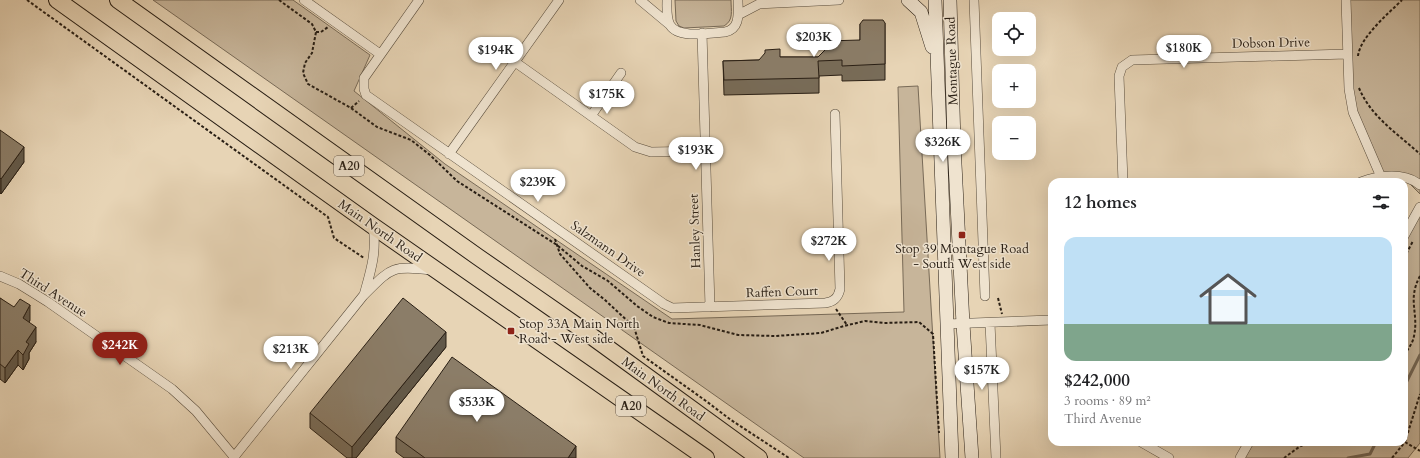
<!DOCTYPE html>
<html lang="en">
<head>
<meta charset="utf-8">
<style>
  :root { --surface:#fff; --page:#f2f2f2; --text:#202124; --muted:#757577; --line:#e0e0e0; --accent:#8f2418 }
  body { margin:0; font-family:Cardo,serif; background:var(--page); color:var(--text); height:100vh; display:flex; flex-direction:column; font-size:15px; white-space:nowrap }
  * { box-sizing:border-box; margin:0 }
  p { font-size:13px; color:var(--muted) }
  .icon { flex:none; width:22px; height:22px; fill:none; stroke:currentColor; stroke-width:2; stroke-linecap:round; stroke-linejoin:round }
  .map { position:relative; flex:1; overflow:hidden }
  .sheet { position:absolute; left:1048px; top:178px; width:360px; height:268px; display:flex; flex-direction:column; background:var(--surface); border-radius:12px; box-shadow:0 4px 16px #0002 }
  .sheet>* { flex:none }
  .fabs { position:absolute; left:992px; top:12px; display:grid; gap:8px }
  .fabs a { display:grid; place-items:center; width:44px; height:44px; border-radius:8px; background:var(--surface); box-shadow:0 4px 16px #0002; font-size:20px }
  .price { position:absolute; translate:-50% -34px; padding:0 9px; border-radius:14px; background:#fff; color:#222; font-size:13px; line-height:26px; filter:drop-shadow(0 1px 2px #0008) }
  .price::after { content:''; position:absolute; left:50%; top:24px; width:12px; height:9px; margin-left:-6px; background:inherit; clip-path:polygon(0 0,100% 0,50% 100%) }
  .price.current { background:var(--accent); color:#fff }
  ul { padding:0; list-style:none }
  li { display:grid; align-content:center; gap:8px; height:212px; padding:0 16px }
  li+li { border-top:1px solid var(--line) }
  li span { display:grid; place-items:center; height:124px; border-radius:12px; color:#555 }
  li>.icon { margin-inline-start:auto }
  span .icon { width:72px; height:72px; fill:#fffc; stroke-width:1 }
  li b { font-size:17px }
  h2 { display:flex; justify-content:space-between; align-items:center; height:48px; padding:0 16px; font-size:17px }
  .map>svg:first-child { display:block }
  .green { fill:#c7b59a; stroke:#786a57 }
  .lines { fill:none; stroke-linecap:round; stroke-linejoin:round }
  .stream { stroke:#746654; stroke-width:3 }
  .minor-casing { stroke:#584c3c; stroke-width:10 }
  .secondary-casing { stroke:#281e14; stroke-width:14 }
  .trunk-casing { stroke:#281e14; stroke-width:18 }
  .path { stroke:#281e14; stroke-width:2; stroke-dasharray:3 2; stroke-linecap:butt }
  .minor { stroke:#efe3cf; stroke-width:9 }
  .secondary { stroke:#efe3cf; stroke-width:13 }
  .trunk { stroke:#e7d4b5; stroke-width:16 }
  .wall { fill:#786c59; stroke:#281e14 }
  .shaded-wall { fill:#615849; stroke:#281e14 }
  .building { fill:#8b7d68; stroke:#281e14 }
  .poi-dot { fill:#8f2418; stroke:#efe3cf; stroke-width:1.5 }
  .labels { text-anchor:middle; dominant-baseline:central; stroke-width:3; stroke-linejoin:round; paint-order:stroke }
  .shield { fill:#efe3cf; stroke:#64594c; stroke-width:1 }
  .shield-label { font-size:12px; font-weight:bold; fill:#281e14 }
  .street-label { font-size:13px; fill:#281e14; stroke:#efe3cf }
  .poi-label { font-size:13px; fill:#281e14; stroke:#efe3cf }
</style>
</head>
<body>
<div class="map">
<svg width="1420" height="458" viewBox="0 0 1420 458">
  <rect width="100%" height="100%" fill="#e7d4b5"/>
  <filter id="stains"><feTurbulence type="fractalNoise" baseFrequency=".005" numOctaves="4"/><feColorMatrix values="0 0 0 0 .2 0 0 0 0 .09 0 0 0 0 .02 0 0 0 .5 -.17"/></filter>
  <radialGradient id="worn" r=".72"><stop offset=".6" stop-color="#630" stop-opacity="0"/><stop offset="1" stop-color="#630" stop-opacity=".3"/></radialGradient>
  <path class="green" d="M153 0H293L370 55 354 91 445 164 672 319 904 312 898 87 918 86 940 458H804Z
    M675 0H731C731 11 734 20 724 26L684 28 679 26 676 21Z
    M1346 0H1420V194L1402 176 1381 177 1349 89Z
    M1420 202V443L1408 458H1240L1249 442H1404V236L1416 214Z"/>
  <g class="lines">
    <path class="stream" d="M1404 387 1420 355
      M1348 458 1370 454 1376 442"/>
    <defs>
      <path id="minor" d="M304 0 380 54
        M419 0 364 78V89L366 95 664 304 672 308 825 303C834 302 838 298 840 289L835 114
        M640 0 670 25
        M667 0C667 8 666 18 670 25 678 39 710 33 725 32 741 29 738 12 738 0
        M974 0 985 296
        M1346 0 1349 89 1353 112 1381 177
        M738 15 759 4 839 0
        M702 33 710 307
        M515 62 635 147 651 152 706 151
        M591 116 621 73
        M449 154 559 0
        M1123 182 1119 76 1122 67 1132 60 1347 54
        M1361 182C1379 175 1405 172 1420 185
        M1404 236 1420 207
        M0 276 19 284 48 302 172 389 196 411 235 458
        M364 295C371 270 377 252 373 226
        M990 323 996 458
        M947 324 1052 320
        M1141 442 1169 458
        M234 457 363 296C391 268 391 265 431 270
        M1240 458 1249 442"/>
      <path id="secondary" d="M908 0 921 12 932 47
        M935 0 952 458
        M950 0 954 144 963 324 972 458"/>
      <path id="trunk" d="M57 0 373 226 706 458
        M118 0 478 257 583 330 759 458"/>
    </defs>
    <use href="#minor" class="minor-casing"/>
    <use href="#secondary" class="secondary-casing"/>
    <use href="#trunk" class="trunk-casing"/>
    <path class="path" d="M27 0 328 217 334 238 364 258
      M279 0 312 24 316 32 312 53 305 63 303 73 308 84 351 108 377 127 411 140 430 155 457 181 557 245 582 266 608 281 637 306 653 317 669 323 700 325 738 335 775 336 821 333 844 326 865 321 884 323 919 322 933 334 939 433
      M316 32H321L328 27
      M1358 56C1360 37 1389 13 1402 0
      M1359 88C1371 117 1398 134 1420 154
      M351 108 359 101
      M555 239 560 254 590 288 605 300 634 327 643 356 706 401 731 420 789 458
      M1404 258 1413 241
      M998 298 1002 314
      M836 309 847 325
      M1404 355C1408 349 1413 343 1414 336 1419 313 1407 300 1420 276
      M1405 442 1420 451
      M1284 458 1299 447 1309 442
      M1392 458 1405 442 1420 394"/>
    <use href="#minor" class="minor"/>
    <use href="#secondary" class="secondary"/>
    <use href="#trunk" class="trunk"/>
  </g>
  <path class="wall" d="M885 23V80L842 81V75L819 76V93L724 95 723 61 759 60 780 57H818L860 40V24Z
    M0 130 24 162 1 194 0 193Z
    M0 298 30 320 29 322 36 342 29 353V359L23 370 18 365 5 383 0 379Z
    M446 347 356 458H347L310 428V413Z
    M396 437 576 458H404L396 452Z"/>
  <path class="shaded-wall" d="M24 147V162L1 194V179Z
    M30 305V320L23 333V318Z
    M36 327V342L29 353V359L23 370V355L26 342Z
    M446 332V347L356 458H352V447Z
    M18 350V365L5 383V368Z
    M576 446V458H568Z"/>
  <path class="building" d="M863 20H883L885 23V64L842 66V60L818 61 819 78 724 80 723 61 759 60 765 53V50L780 49V57H818L826 49V41L860 40V24Z
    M0 130 24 147 1 179 0 178Z
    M0 298 14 307 20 299 30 305 23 318 36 327 26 342 29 344 23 355 18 350 5 368 0 364Z
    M403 298 446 332 352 447 310 413Z
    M452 357 576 446 568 458H425L396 437Z"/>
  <g class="poi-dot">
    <rect x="958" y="231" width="8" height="8" rx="2"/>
    <rect x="507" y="327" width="8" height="8" rx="2"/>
  </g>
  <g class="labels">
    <g class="shield">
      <rect x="334" y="156" width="30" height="20" rx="3"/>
      <rect x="616" y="396" width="30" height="20" rx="3"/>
    </g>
    <g class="shield-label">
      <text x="349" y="166">A20</text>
      <text x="631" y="406">A20</text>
    </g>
    <g class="street-label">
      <text transform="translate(1271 43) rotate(-1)">Dobson Drive</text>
      <text transform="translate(952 61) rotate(-92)">Montague Road</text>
      <text transform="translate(380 231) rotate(35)">Main North Road</text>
      <text transform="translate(695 231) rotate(-92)">Hanley Street</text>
      <text transform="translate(608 249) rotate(35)">Salzmann Drive</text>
      <text transform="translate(782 292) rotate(-2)">Raffen Court</text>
      <text transform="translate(53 293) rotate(33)">Third Avenue</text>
      <text transform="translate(663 389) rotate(36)">Main North Road</text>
    </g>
    <g class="poi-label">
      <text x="962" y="249">Stop 39 Montague Road<tspan x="962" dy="15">- South West side</tspan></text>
      <text x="519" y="324" text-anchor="start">Stop 33A Main North<tspan x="519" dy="15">Road - West side</tspan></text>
    </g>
  </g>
  <rect width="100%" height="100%" filter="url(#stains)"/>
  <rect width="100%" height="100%" fill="url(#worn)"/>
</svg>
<div class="fabs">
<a><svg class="icon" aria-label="locate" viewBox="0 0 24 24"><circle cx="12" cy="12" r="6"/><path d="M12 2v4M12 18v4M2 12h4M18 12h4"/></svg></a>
<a>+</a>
<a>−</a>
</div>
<b class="price" style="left:814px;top:58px">$203K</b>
<b class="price" style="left:1184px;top:69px">$180K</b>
<b class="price" style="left:496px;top:71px">$194K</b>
<b class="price" style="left:607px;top:115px">$175K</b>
<b class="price" style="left:943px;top:163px">$326K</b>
<b class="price" style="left:696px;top:171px">$193K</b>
<b class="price" style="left:538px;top:203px">$239K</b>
<b class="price" style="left:829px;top:262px">$272K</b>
<b class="price current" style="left:120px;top:366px">$242K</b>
<b class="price" style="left:291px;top:370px">$213K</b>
<b class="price" style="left:982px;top:391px">$157K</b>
<b class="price" style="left:477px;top:423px">$533K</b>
<section class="sheet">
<h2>12 homes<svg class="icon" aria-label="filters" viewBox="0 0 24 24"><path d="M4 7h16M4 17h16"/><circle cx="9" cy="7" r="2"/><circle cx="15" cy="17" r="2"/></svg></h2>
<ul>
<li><span style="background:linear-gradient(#bfe0f5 70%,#7fa58c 0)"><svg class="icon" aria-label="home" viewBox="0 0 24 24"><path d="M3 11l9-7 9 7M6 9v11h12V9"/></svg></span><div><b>$242,000</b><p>3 rooms · 89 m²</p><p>Third Avenue</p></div></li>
</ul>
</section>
</div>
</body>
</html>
